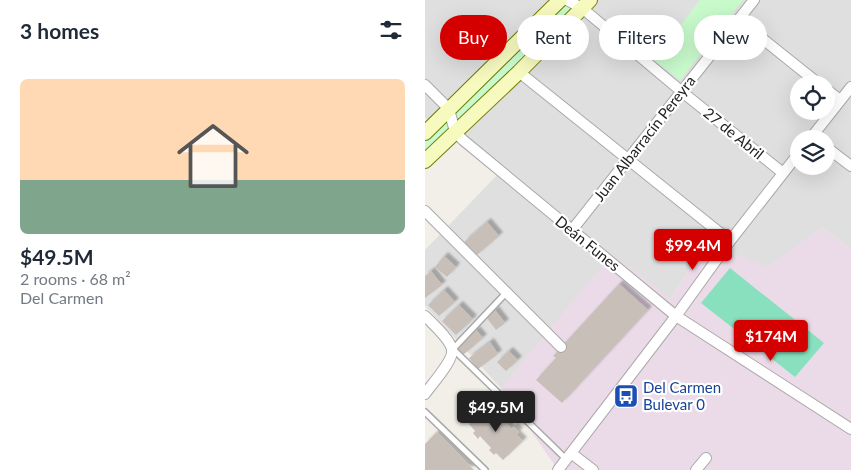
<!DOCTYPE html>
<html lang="en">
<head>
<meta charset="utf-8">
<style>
  :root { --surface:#fff; --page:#f2f2f3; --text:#1f2937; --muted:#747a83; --line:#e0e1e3; --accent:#d40000 }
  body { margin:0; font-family:Lato,sans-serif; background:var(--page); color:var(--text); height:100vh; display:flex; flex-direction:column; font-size:19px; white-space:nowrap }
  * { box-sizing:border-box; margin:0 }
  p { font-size:16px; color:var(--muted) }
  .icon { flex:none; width:28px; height:28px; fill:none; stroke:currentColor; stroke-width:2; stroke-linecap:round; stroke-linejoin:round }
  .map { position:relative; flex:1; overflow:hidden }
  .details { display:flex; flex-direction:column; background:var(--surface); width:425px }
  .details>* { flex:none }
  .guide { position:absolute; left:15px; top:15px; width:335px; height:45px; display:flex; gap:10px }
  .controls { position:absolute; left:365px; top:75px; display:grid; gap:10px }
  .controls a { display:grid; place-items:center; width:45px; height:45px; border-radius:50%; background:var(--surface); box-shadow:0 5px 20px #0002; font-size:25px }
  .price { position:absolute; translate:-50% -42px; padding:0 11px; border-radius:5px; background:var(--accent); color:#fff; font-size:16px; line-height:32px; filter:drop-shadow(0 1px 2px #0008) }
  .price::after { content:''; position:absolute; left:50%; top:30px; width:15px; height:11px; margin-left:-8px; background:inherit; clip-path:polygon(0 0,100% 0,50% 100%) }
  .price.current { background:#222; color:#fff }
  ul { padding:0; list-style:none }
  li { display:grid; align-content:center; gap:10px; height:265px; padding:0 20px }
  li+li { border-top:1px solid var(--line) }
  li span { display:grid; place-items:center; height:155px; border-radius:8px; color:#555 }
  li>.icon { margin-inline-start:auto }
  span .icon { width:90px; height:90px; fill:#fffc; stroke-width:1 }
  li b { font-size:21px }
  h2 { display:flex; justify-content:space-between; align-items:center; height:60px; padding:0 20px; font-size:21px }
  .chip { padding:0 18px; border-radius:22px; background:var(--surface); box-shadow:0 5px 20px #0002; font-size:18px; line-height:45px }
  .chip.current { background:var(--accent); color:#fff }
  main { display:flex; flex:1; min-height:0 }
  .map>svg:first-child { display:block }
  .residential { fill:#e0dfdf; fill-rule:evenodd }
  .industrial { fill:#ebdbe8 }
  .park { fill:#c8facc }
  .pitch { fill:#88e0be }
  .building { fill:#c7bfb8; filter:url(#shadow) }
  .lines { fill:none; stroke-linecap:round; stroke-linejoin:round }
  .service-casing { stroke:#a9a9a9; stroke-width:8 }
  .minor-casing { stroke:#a9a9a9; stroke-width:12 }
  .secondary-casing { stroke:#707d05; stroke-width:16 }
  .service { stroke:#fff; stroke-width:5 }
  .minor { stroke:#fff; stroke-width:10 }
  .secondary { stroke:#f7fabf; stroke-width:14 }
  .labels { text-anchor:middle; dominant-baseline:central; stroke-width:4.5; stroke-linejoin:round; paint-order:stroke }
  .street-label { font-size:15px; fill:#222; stroke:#fff }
  .transit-label { font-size:15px; fill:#164399; stroke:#fff; text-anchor:start }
</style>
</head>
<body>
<main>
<section class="details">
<h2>3 homes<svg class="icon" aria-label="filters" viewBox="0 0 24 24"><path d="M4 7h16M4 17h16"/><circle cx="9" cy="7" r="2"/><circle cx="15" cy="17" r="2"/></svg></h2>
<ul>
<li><span style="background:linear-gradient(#ffd9b3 65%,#7fa58c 0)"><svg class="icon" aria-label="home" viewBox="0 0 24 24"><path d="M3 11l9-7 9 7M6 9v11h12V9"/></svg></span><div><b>$49.5M</b><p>2 rooms · 68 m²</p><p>Del Carmen</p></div></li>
</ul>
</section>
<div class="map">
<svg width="426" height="470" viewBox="0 0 426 470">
  <defs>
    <filter id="shadow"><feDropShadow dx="4" dy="-4" stdDeviation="1" flood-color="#0004"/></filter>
  </defs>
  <rect width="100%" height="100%" fill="#f2efe9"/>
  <path class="residential" d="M0 0H426V249L397 228 342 268 280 242 246 299 76 388 0 306V250L75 172 0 118ZM374 84H401V111H374ZM374 139H401V166H374Z"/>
  <path class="industrial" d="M397 228 426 249V470H133L76 388 187 254 246 299 280 242 342 267Z"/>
  <path class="park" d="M135 0H165L0 161V133Z
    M275 0H318L255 80 229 60Z"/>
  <path class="pitch" d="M305 268 399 343 370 377 276 303Z"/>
  <path class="building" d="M62 222 74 236 52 255 39 242Z
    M19 256 31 267 22 277 10 267Z
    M6 271 17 285 0 298V276Z
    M194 284 223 310 137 403 111 380 131 358 128 356Z
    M19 290 30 302 14 316 3 305Z
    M34 305 48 319 31 335 17 321Z
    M70 310 80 323 71 330 61 317Z
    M51 330 58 338 38 355 31 347Z
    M65 342 73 354 53 369 44 358Z
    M84 351 93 360 81 371 72 362Z
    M64 405 71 412 73 410 78 415 76 417 86 429 89 427 94 432 91 434 98 441 78 460 71 453 69 455 64 450 66 448 55 436 53 439 48 433 50 431 44 424Z
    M12 432 49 470H0V444Z"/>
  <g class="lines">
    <defs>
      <path id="service" d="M81 293 28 349 141 459
        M0 412 60 470"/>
      <path id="minor" d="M142 0 157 8 256 91 358 173
        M314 20 394 84
        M94 72 305 241
        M0 85 24 109 30 132 38 140 251 316 426 429
        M401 89 415 100
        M385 139 426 87
        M401 147 426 166
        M0 211 136 347
        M147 230 329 0
        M0 316C7 323 26 340 27 350 29 360 6 385 0 394
        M146 453 168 470
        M133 470 251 316 305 241 374 153
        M271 470 281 458"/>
      <path id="secondary" d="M0 133 135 0
        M0 161 94 72 165 0"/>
    </defs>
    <use href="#service" class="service-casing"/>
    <use href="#minor" class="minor-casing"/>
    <use href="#secondary" class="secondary-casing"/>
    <use href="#service" class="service"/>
    <use href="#minor" class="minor"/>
    <use href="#secondary" class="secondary"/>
  </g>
  <defs>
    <symbol id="bus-square" viewBox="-11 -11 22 22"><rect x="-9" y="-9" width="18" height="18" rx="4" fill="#1a4fb4" stroke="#fff"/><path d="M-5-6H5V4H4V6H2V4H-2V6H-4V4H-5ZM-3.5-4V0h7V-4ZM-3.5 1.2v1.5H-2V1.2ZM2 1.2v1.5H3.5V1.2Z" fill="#fff"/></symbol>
  </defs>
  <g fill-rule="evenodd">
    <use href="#bus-square" x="187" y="382" width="28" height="28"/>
  </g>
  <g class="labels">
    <g class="street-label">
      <text transform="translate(309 133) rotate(39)">27 de Abril</text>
      <text transform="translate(219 138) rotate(-52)">Juan Albarracín Pereyra</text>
      <text transform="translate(163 243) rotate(39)">Deán Funes</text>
    </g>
    <g class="transit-label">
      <text x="218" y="387">Del Carmen<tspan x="218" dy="17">Bulevar 0</tspan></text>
    </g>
  </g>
</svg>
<div class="controls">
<a><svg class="icon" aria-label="locate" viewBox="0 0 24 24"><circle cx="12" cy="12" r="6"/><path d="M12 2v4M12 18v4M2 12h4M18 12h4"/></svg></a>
<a><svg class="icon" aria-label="layers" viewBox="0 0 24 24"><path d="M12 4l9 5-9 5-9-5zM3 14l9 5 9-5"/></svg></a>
</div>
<b class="price" style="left:268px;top:271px">$99.4M</b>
<b class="price" style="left:346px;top:362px">$174M</b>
<b class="price current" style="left:71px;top:433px">$49.5M</b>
<div class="guide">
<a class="chip current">Buy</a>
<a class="chip">Rent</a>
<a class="chip">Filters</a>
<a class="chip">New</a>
</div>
</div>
</main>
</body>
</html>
